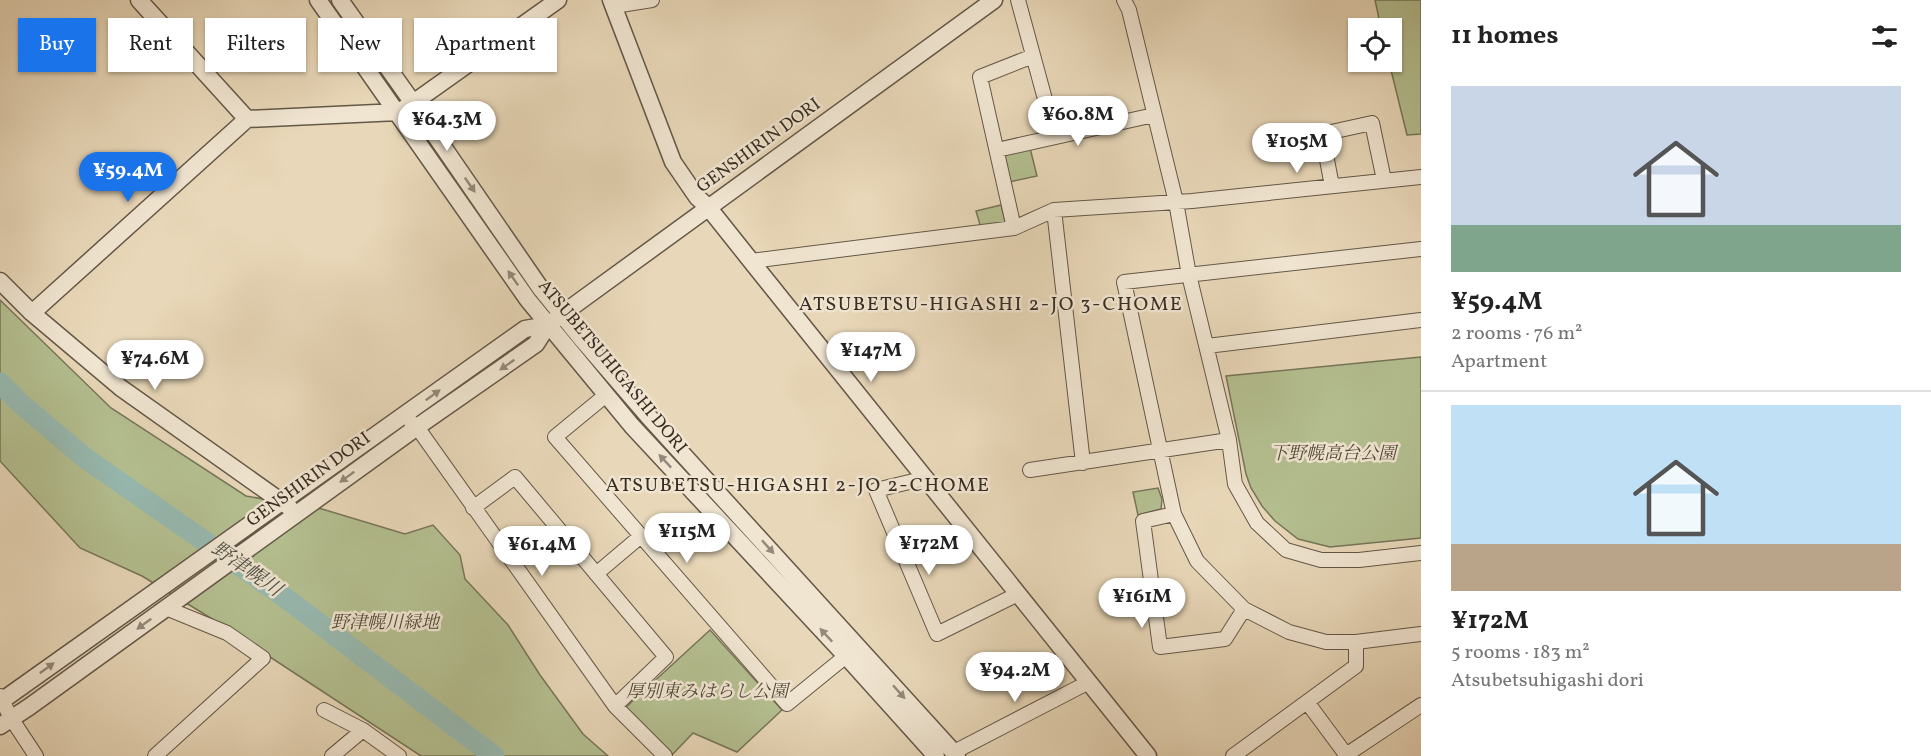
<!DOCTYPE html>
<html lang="en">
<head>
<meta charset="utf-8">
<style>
  :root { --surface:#fff; --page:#f6f6f6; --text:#222; --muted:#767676; --line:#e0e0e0; --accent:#1a73e8 }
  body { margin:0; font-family:Vollkorn,"Noto Serif JP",serif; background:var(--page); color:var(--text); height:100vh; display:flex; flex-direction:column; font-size:22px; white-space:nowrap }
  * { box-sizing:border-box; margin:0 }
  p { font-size:20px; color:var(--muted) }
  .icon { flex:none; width:33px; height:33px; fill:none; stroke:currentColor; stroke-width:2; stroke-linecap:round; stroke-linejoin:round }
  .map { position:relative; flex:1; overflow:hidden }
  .sheet { display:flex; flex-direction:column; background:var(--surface); width:510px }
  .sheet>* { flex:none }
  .hud { position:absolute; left:18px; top:18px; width:570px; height:54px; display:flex; gap:12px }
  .controls { position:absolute; left:1348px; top:18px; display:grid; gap:12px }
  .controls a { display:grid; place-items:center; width:54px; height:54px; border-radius:0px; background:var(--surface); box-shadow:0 2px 4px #0004; font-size:30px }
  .price { position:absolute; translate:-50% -51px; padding:0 14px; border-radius:21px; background:#fff; color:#222; font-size:20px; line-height:39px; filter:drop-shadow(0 2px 3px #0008) }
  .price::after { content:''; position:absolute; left:50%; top:36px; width:18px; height:14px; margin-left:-9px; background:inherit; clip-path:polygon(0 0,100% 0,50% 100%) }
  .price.selected { background:var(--accent); color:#fff }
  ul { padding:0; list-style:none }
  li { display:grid; align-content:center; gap:12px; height:318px; padding:0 30px }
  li+li { border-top:2px solid var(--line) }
  li span { display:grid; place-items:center; height:186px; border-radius:0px; color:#555 }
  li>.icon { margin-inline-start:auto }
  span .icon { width:108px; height:108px; fill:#fffc; stroke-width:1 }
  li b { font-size:26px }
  h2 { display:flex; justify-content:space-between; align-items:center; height:72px; padding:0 30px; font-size:26px }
  .pill { padding:0 21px; border-radius:0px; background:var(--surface); box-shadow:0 2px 4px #0004; font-size:21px; line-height:54px }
  .pill.selected { background:var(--accent); color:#fff }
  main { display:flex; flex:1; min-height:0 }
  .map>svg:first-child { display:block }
  .green { fill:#b4bf90; stroke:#76765a; stroke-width:1.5 }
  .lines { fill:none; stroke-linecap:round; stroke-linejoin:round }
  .river { stroke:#97b9b0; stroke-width:21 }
  .minor-casing { stroke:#645848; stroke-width:16 }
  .tertiary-casing { stroke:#645848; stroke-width:19 }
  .minor { stroke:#f0e5d1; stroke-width:14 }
  .tertiary { stroke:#f0e5d1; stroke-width:16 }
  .oneway { fill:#94897a }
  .labels { text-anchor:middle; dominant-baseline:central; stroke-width:5; stroke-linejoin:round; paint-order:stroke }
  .street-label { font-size:18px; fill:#382d23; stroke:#f0e5d1 }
  .park-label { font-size:18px; font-style:italic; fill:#514a39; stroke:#f0e5d1 }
  .neighbourhood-label { font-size:20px; letter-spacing:1.5px; fill:#382d23; stroke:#f0e5d1 }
  .water-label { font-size:20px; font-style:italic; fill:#505046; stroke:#f0e5d1 }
</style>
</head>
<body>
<main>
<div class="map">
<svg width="1421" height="756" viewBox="0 0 1421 756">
  <rect width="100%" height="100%" fill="#e8d7b8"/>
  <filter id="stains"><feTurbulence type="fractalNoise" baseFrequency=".00333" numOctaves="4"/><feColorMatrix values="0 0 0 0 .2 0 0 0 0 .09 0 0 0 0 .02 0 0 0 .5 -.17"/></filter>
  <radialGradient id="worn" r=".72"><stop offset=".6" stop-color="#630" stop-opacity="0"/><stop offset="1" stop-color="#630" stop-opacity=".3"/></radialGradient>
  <path class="green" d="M1375 0H1421V134L1407 135 1389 62H1392V28H1381Z
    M1030 148 1037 176 1009 182 1002 153Z
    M1001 205 1005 221 1002 226 981 228 976 211Z
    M0 300 111 408 246 496 322 509 405 534 433 525 460 555 465 579 508 625 540 675 583 734 608 756H421L209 617 142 576 80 548 0 461Z
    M1421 357V538L1330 547 1298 539 1275 521 1262 506 1251 488 1246 474 1226 376Z
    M1158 488 1162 499 1161 509 1138 515 1133 492Z
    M710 630 782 710 737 752 693 733 671 756 624 709Z"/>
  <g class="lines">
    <path class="river" d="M0 383 20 403 85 458 279 593 494 756"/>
    <defs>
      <path id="minor" d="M1018 0 1055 136
        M1124 0 1129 10 1176 202 1189 275 1229 440 1235 484 1257 523 1286 550 1321 560H1359L1421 553
        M614 6 652 0
        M997 150 1154 115
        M1332 186 1322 134 1372 123 1384 180
        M1054 210 1083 463
        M1014 228 980 77 1033 56
        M1421 249 1124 282 1174 514 1197 561 1244 609 1289 632 1326 642H1356L1421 634
        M751 261 1014 228 1054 210 1192 201 1421 177
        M1207 346 1421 320
        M606 395 555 437 787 704 846 656
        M411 422 417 427 615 706 665 756
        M1030 470 1229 440
        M926 478 876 490 937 634 1018 594
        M473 508 515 477 666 657 615 706
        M1174 514 1143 521 1160 647 1225 639 1244 609
        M596 574 641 536
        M0 696 11 718 36 756
        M1307 702 1347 756
        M324 710 363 730 399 756
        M954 752 1089 682
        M1346 755 1421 705
        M155 756 263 658 227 633 166 608
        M332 756 363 730
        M1233 756 1356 666V642"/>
      <path id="tertiary" d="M139 0 247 119 398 112 413 103 558 0
        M318 0 528 300 632 426 846 656 936 756
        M340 0 413 103 541 289 580 337 648 416 957 756
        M611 0 673 162 697 197 708 207 751 261 1148 756
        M0 281 32 313 121 388 289 507
        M32 313 247 119
        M0 702 525 329 548 325
        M0 726 29 707 417 427 536 344 548 325 576 304 994 0"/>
    </defs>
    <use href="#minor" class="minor-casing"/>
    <use href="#tertiary" class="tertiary-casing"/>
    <use href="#minor" class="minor"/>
    <use href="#tertiary" class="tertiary"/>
  </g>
  <defs><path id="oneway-solid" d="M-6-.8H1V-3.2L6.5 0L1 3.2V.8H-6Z" transform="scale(1.5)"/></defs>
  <g class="oneway">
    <use href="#oneway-solid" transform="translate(470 185) rotate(55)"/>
    <use href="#oneway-solid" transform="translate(513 278) rotate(-125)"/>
    <use href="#oneway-solid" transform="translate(507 365) rotate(145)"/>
    <use href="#oneway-solid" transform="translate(433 395) rotate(-36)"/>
    <use href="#oneway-solid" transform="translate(665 461) rotate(-133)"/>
    <use href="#oneway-solid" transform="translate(347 477) rotate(144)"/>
    <use href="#oneway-solid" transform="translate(768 547) rotate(48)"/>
    <use href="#oneway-solid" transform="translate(144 624) rotate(144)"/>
    <use href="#oneway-solid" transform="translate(826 635) rotate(-133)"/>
    <use href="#oneway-solid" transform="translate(47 668) rotate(-36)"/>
    <use href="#oneway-solid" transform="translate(899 692) rotate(48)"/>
  </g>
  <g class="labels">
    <g class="street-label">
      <text transform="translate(759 146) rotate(-36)">GENSHIRIN DORI</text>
      <text transform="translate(612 367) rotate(50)">ATSUBETSUHIGASHI DORI</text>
      <text transform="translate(309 480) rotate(-36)">GENSHIRIN DORI</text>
    </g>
    <g class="park-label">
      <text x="1333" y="454">下野幌高台公園</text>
      <text x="385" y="623">野津幌川緑地</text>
      <text x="707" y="692">厚別東みはらし公園</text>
    </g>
    <g class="neighbourhood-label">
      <text x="991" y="305">ATSUBETSU-HIGASHI 2-JO 3-CHOME</text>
      <text x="798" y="486">ATSUBETSU-HIGASHI 2-JO 2-CHOME</text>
    </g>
    <g class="water-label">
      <text transform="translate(246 570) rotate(35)">野津幌川</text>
    </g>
  </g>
  <rect width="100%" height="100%" filter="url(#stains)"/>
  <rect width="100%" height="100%" fill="url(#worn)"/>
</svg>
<div class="controls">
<a><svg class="icon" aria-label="locate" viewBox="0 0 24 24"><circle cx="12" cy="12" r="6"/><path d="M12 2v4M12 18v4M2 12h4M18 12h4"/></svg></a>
</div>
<b class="price" style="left:1078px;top:147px">¥60.8M</b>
<b class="price" style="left:447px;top:152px">¥64.3M</b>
<b class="price" style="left:1297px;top:174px">¥105M</b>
<b class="price selected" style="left:128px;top:203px">¥59.4M</b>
<b class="price" style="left:871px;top:383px">¥147M</b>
<b class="price" style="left:155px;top:391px">¥74.6M</b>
<b class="price" style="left:687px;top:564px">¥115M</b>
<b class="price" style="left:929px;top:576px">¥172M</b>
<b class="price" style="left:542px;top:577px">¥61.4M</b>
<b class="price" style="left:1142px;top:629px">¥161M</b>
<b class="price" style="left:1015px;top:703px">¥94.2M</b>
<div class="hud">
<a class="pill selected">Buy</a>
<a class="pill">Rent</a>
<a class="pill">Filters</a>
<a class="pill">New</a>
<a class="pill">Apartment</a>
</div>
</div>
<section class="sheet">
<h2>11 homes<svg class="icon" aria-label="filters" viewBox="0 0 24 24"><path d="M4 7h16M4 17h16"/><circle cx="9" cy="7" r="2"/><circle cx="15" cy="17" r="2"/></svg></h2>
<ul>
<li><span style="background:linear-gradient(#c9d6e8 75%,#7fa58c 0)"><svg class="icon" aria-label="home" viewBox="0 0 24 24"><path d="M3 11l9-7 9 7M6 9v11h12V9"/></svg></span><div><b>¥59.4M</b><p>2 rooms · 76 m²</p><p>Apartment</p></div></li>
<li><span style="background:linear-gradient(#bfe0f5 75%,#b9a48a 0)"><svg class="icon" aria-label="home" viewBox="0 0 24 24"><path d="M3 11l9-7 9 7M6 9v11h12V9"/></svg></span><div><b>¥172M</b><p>5 rooms · 183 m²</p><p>Atsubetsuhigashi dori</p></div></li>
</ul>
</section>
</main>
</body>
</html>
